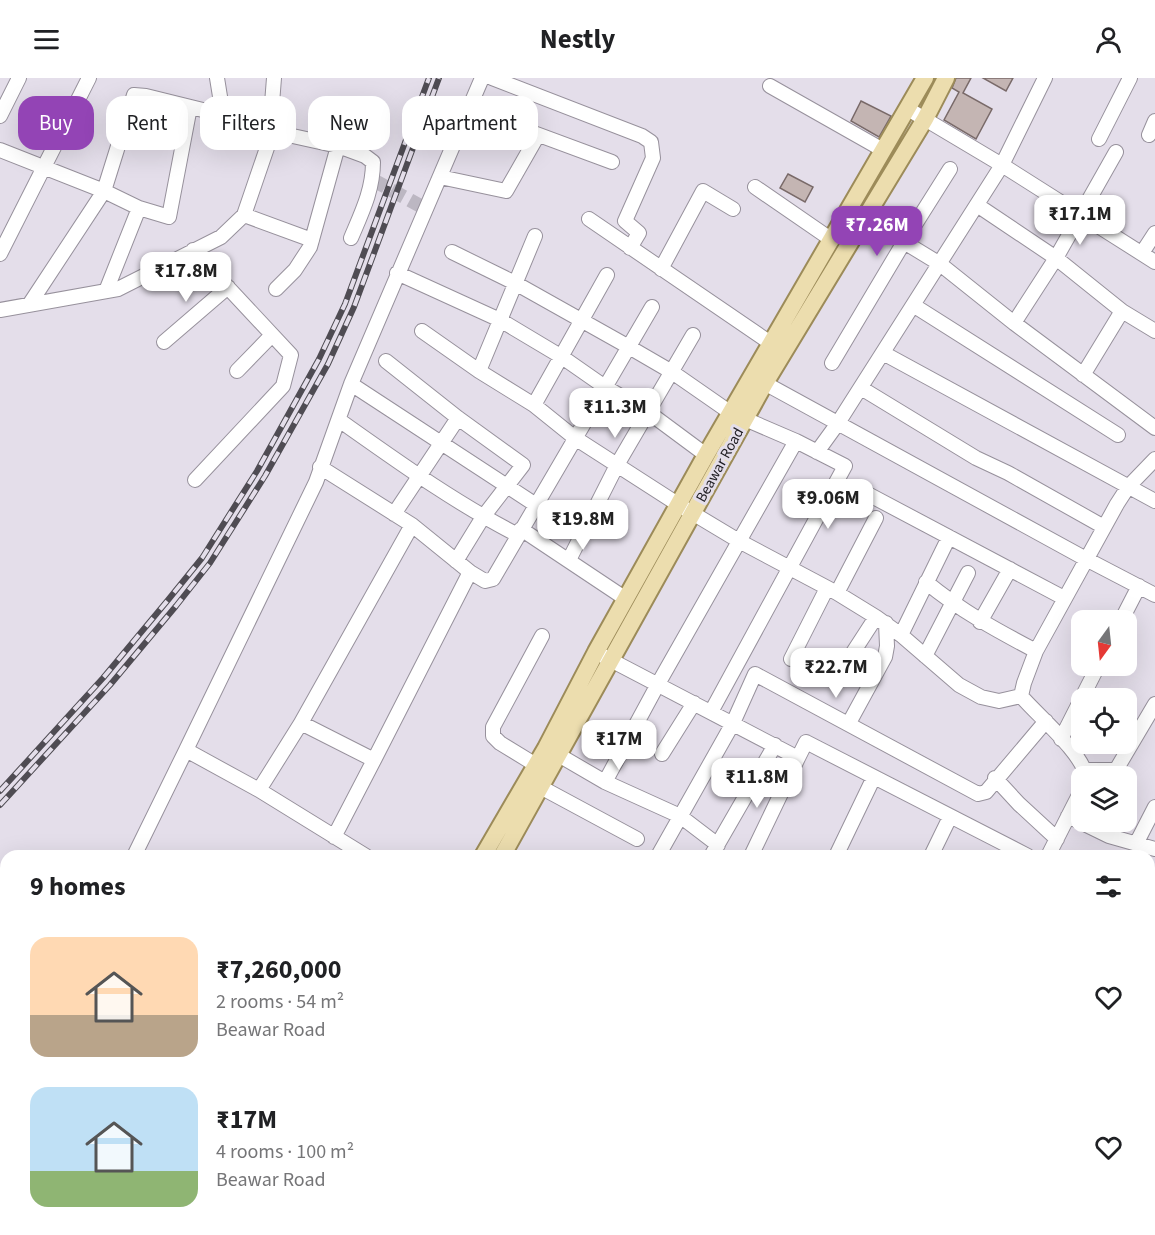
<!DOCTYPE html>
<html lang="en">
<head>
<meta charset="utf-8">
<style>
  :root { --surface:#fff; --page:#f2f2f2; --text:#202124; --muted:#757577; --accent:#9344b5 }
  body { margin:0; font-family:"Source Sans 3",sans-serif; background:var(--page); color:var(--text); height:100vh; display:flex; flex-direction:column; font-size:22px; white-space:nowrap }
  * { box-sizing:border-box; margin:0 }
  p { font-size:20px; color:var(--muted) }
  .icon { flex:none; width:33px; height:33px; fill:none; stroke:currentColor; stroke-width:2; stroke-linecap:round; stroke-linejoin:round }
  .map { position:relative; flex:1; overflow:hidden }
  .panel { position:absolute; left:0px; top:772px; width:1155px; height:386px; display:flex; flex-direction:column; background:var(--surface); border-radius:18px 18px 0 0; box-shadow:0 6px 24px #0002 }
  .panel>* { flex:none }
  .banner { position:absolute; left:18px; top:18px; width:600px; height:54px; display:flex; gap:12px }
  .needle { width:39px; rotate:195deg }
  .tools { position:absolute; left:1071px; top:532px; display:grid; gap:12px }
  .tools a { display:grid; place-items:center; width:66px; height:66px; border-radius:12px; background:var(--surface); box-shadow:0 6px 24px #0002; font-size:30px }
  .price { position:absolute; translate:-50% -51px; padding:0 14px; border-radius:12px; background:#fff; color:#222; font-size:20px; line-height:39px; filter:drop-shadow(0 2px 3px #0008) }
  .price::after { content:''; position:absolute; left:50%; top:36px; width:18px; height:14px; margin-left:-9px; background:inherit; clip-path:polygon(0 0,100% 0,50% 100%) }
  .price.on { background:var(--accent); color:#fff }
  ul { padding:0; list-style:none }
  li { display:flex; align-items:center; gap:18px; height:150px; padding:0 30px }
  li span { display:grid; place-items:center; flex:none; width:168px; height:120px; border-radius:18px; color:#555 }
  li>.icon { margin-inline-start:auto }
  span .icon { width:72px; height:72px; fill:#fffc; stroke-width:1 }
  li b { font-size:26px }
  h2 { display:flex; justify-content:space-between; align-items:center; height:72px; padding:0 30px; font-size:26px }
  .pill { padding:0 21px; border-radius:18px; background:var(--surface); box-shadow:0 6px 24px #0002; font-size:21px; line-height:54px }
  .pill.on { background:var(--accent); color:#fff }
  header { display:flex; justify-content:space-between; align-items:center; height:78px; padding:0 30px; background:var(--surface); font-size:27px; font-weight:700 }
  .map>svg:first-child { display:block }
  .building { fill:#c4b5b3; stroke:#796a69; stroke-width:1.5 }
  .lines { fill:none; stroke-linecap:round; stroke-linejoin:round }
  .minor-tunnel { stroke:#bcb7c2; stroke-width:14; stroke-dasharray:14 7; stroke-linecap:butt }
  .minor-casing { stroke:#97919c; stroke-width:16 }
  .major-casing { stroke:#9c8b59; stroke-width:20 }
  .minor { stroke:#fff; stroke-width:14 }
  .major { stroke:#ecddae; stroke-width:16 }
  .rail-casing { stroke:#4f4c53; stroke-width:6 }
  .rail { stroke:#e4deea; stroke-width:4; stroke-dasharray:11; stroke-linecap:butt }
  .labels { text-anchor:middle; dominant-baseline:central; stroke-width:6; stroke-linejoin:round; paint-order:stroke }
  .street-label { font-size:15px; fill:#1d1b20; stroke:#e4deea }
</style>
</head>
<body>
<header><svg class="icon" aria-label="menu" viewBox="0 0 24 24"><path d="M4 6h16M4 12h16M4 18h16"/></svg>Nestly<svg class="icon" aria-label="person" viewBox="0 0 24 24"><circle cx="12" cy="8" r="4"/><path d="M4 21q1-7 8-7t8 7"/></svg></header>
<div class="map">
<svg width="1155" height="1157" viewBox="0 0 1155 1157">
  <rect width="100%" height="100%" fill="#e4deea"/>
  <path class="building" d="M956 0H971L963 15 992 31 976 61 944 42 959 14 952 10Z
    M983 0H1013L1006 13Z
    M861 23 891 38 879 59 851 43Z
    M788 96 813 109 805 124 780 110Z"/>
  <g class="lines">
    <path class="minor-tunnel" d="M373 102 426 131"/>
    <defs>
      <path id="minor" d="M217 0 223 37
        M492 0 642 58 651 64 653 80 625 143 639 155 630 170
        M770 8 883 72
        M469 31 612 84
        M908 31 1002 87 1155 184
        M0 38 19 0
        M1149 57 1155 43
        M1099 61 1130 0
        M0 72 104 113 139 130 169 139 190 29
        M440 99 506 113 538 57
        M755 109 832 162
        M977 127 1056 180 1122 233 1083 297
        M858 136 940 186 1014 245 1155 350
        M244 137 312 162
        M589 141 772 266
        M193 172 291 277 283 308 195 402
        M452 174 515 205 629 269 672 294 731 335 796 363 845 388 711 634
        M1142 175 1155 155
        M0 176 89 0
        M661 191 703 113 733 131
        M397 195 500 242 562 279 605 309 648 334 706 377
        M276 211 295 192 310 169 338 68
        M106 213 139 130
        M29 227 104 113 134 17 146 18 223 37 270 53 338 68 365 78 373 84C373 112 362 134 351 160
        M913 227 1118 357
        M0 232 118 211 221 159 244 137 269 64 274 0
        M1122 233 1155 253
        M1014 245 1056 180 1116 74
        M422 253 479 293 534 327 575 360 679 427 739 463 837 515 876 539 901 557 959 607 981 619 999 623 1021 618
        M164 264 228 209
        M883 275 1155 423
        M386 283 458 340 523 387 483 439 456 483
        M832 285 904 164 950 91
        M237 293 272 257
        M479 293 535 158
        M757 301 1086 481 1155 517
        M351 306 536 427
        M861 310 976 380 1008 395 1104 449
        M534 327 607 197
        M339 342C397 383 455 425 518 457
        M817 374 838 345 1002 87 1045 0
        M320 389 412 447 470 494 485 503 493 501 652 229
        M864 414 1064 520
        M394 436 458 340
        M521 451 626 521
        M569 482 617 387 693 257
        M926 504C961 533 996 552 1036 573
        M837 515 876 440
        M1121 543 1139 508
        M980 544 1010 491
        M901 557 949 459
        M603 578 798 680 806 664 1028 778
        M925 578 968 495
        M791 581 827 510
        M839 596 876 539
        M301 645 374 682 470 494
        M849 645 885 579 887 568 886 545
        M1061 661 1098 588
        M550 672 605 704 680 738 718 767
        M662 676 694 625
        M536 687 500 665 493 658V649L542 558
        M1085 692H1116L1155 626
        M1086 699C1084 676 1037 637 1021 618L1024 605 1036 573 1117 426 1128 409 1155 381
        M995 700 1019 726 1057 761
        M605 704 658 606 796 363
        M533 705 637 761
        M259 712 301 645 412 447
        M1068 738 1109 758 1155 771
        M334 759 374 682
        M1136 766 1155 729
        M134 778 186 672
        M366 778 259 712 186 672 316 404 351 306 482 0
        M658 778 733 645 755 596 978 716 986 714 1046 643
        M711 778 775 667
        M751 778 798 680
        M836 778 874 699
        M931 778 950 739
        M1048 778 1082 711
        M1149 986 1155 969
        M1149 1023 1155 1025
        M0 1050 6 1038
        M1149 1095 1155 1096
        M0 1107 6 1110
        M86 1152 96 1157
        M999 1152 1010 1157
        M1076 1152 1078 1157
        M1093 1152 1108 1157
        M912 1156 914 1152
        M420 1157 423 1152
        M576 1157 578 1152
        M676 1157 678 1152
        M722 1157 724 1152
        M762 1157 764 1152
        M856 1157 858 1152
        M962 1157 964 1152
        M1134 1157 1135 1152"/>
      <path id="major" d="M483 778 546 670 596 574 706 377 925 0
        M502 778 765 305 925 41 946 0
        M250 1157 253 1152
        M270 1157 273 1152"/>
    </defs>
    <use href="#minor" class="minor-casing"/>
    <use href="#major" class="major-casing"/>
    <use href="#minor" class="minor"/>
    <use href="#major" class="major"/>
    <defs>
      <path id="rail" d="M0 713 103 600 168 522 202 480 257 393 319 281 345 226 429 0
        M0 727 110 607 176 528 210 485 265 398 328 286 354 229 439 0"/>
    </defs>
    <use href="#rail" class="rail-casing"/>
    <use href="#rail" class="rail"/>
  </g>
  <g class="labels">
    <g class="street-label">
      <text transform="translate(720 387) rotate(-61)">Beawar Road</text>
    </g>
  </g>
</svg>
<div class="tools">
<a><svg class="needle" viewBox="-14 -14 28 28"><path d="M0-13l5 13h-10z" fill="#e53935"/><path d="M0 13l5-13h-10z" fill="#757577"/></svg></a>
<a><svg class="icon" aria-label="locate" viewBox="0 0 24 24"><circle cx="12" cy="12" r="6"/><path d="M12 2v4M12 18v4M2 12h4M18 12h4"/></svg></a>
<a><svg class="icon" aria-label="layers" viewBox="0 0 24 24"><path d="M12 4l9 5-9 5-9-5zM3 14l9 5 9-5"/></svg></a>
</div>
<b class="price" style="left:1080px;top:168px">₹17.1M</b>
<b class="price on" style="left:877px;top:179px">₹7.26M</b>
<b class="price" style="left:186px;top:225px">₹17.8M</b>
<b class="price" style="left:615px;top:361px">₹11.3M</b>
<b class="price" style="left:828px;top:452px">₹9.06M</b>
<b class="price" style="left:583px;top:473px">₹19.8M</b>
<b class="price" style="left:836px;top:621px">₹22.7M</b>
<b class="price" style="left:619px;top:693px">₹17M</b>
<b class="price" style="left:757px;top:731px">₹11.8M</b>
<div class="banner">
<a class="pill on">Buy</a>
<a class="pill">Rent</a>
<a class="pill">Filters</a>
<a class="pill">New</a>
<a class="pill">Apartment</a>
</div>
<section class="panel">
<h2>9 homes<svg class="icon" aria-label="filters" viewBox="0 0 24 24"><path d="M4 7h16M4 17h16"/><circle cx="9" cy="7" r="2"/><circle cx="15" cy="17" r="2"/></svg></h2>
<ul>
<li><span style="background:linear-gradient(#ffd9b3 65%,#b9a48a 0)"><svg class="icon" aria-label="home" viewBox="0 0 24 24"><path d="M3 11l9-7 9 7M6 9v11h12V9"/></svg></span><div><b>₹7,260,000</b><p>2 rooms · 54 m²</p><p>Beawar Road</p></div><svg class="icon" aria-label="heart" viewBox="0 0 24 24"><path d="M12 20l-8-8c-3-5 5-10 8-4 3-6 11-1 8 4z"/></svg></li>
<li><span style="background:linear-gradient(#bfe0f5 70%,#8fb573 0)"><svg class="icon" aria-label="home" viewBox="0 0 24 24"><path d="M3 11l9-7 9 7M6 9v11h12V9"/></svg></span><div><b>₹17M</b><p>4 rooms · 100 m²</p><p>Beawar Road</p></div><svg class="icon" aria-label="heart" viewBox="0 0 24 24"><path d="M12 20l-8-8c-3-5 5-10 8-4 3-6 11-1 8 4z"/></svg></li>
</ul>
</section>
</div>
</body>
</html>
